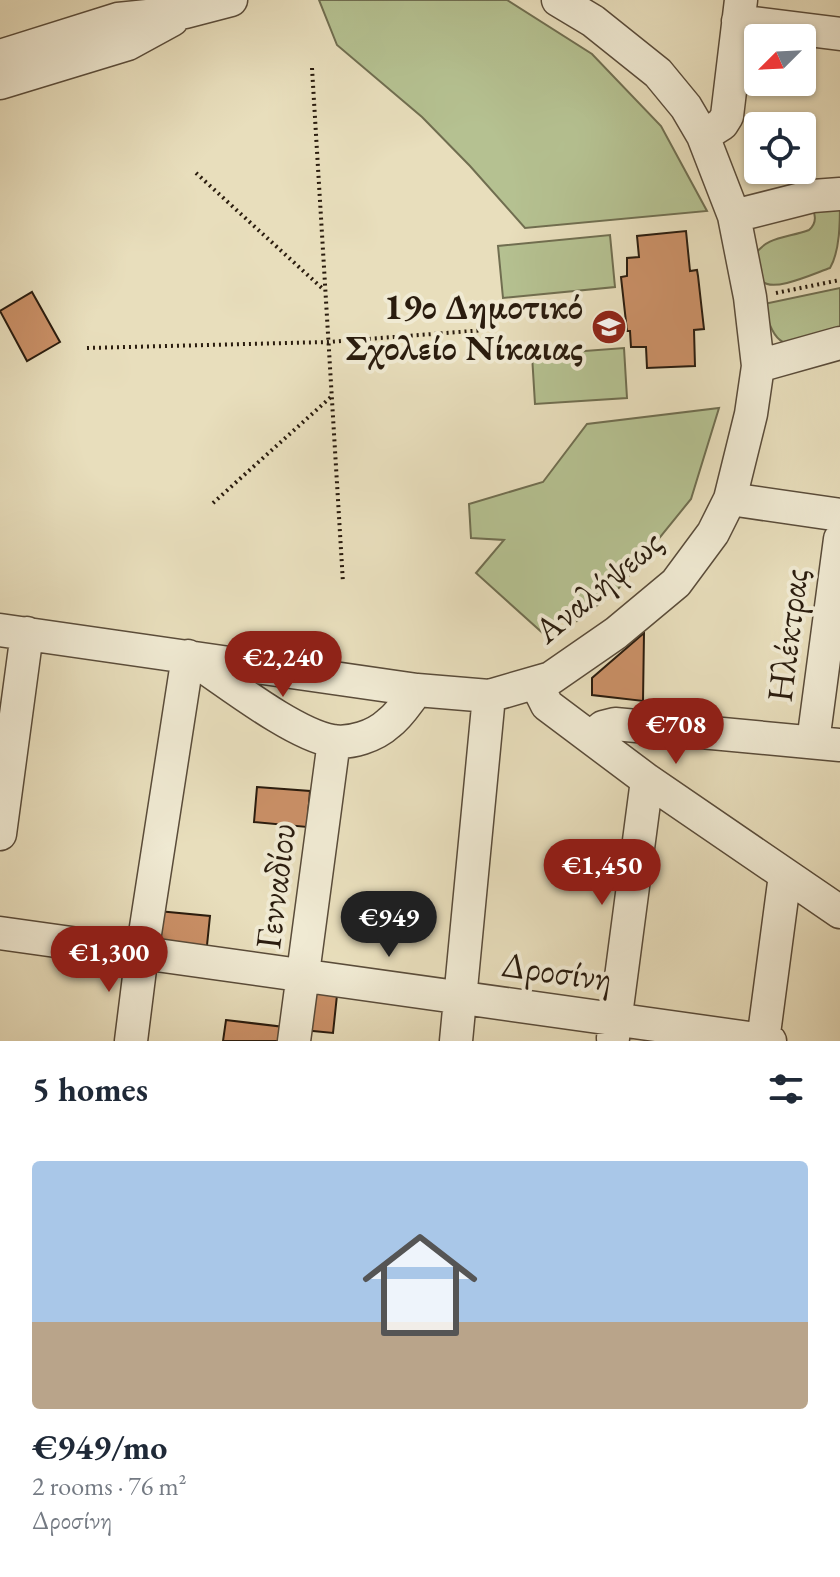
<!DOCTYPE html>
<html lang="en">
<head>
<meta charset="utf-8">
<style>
  :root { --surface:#fff; --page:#f6f6f7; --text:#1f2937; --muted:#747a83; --accent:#8f2418 }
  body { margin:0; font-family:"EB Garamond",serif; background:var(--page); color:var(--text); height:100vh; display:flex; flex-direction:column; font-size:30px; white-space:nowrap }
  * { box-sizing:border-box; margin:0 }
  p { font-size:26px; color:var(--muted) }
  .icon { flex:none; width:44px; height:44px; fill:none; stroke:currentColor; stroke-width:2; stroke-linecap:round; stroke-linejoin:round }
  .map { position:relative; height:1041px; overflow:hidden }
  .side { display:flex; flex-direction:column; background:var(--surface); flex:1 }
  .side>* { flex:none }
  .needle { width:52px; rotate:246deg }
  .tools { position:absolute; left:744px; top:24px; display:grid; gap:16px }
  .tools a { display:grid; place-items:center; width:72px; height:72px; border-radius:8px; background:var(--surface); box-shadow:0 2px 6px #0004; font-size:40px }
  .price { position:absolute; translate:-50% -68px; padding:0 18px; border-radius:28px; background:var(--accent); color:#fff; font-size:26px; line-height:52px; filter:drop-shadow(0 2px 4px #0008) }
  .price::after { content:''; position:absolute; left:50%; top:48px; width:24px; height:18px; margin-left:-12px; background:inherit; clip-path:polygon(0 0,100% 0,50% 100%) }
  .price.on { background:#222; color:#fff }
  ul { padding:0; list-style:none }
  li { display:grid; align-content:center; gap:16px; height:424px; padding:0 32px }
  li span { display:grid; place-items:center; height:248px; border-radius:8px; color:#555 }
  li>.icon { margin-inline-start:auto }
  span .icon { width:144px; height:144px; fill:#fffc; stroke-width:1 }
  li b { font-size:34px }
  h2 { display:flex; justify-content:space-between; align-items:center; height:96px; padding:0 32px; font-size:34px }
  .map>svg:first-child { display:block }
  .green { fill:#b5c191; stroke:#706e50; stroke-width:2 }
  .building { fill:#ca9067; stroke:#2a1c0e; stroke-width:2 }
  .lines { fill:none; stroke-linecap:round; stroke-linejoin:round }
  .minor-casing { stroke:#5a4c3a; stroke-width:35 }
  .path { stroke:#2a1c0e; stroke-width:4; stroke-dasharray:2 4; stroke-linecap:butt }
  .minor { stroke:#f0ead3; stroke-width:32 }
  .labels { text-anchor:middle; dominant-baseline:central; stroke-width:8; stroke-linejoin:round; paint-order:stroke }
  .poi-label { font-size:36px; font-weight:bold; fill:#2a1c0e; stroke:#f0ead3; text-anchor:end }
  .street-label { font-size:36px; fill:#2a1c0e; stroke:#f0ead3 }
</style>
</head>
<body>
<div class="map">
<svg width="840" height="1041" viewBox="0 0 840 1041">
  <rect width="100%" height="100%" fill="#e8debc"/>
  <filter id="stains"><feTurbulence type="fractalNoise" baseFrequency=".0025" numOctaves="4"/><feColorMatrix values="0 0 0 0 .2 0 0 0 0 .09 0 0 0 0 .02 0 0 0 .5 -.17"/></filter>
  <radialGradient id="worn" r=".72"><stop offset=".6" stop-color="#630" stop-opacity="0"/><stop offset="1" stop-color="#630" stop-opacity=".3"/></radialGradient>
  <path class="green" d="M319 0H507L592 54 661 126 707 211 525 228 470 166 422 117 337 45Z
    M840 201C840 222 840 251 830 268 815 273 773 293 762 281 756 275 756 264 754 256 766 236 788 238 809 230 818 222 815 214 811 204Z
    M610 235 615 287 503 298 498 246Z
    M840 288V337C795 344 775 360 764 304Z
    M624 348 627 398 535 404 532 355Z
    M719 408 691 499 618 589 577 621 569 610 546 636 476 573 504 540 471 538 469 504 543 482 587 424Z"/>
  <path class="building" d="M686 231 690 271 697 270 698 276 704 329 694 330 695 366 647 368 646 347H631L630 331H627L621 277 627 276V258L639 257 637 236Z
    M32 292 60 342 27 361 0 311Z
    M644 633 643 701 592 695V678Z
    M257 787 310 791 307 827 254 822Z
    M158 911 210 916 206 955 154 950Z
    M307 991 337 995 333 1033 303 1030Z
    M226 1020 284 1027 283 1041H223Z"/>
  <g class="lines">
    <defs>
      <path id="minor" d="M738 21 840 34
        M0 56 118 19 185 12 231 0
        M0 83 128 44 172 20
        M703 136 722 124 727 116 741 0
        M734 216 813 196 840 194
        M758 366 840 343
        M730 499 840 515
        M0 630 417 690 489 696 551 678 616 633 676 583 713 533 730 499 751 414 758 366 750 297 734 216 703 136 686 107 658 73 593 21 558 0
        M536 683 547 705 647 780 840 912
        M592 736 603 727 615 724 840 745
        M813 742 840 539
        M0 834 27 633
        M0 933 770 1041
        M613 1038 647 780
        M131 1041 142 953 188 656C225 680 291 733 332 741 351 744 375 736 389 723 400 715 408 701 417 690
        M294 1041 334 741
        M456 1041 489 696
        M763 1041 785 875"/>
    </defs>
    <use href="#minor" class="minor-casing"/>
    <path class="path" d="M312 68 343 583
      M196 173 323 289
      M776 293 840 280
      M87 348 328 342 485 330
      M213 503 332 396"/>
    <use href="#minor" class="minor"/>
  </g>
  <defs>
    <symbol id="school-disc" viewBox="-11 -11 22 22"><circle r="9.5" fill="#8f2418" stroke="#f0ead3"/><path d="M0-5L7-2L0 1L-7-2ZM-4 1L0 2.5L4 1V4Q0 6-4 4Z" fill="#fff"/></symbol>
  </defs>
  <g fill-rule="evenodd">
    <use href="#school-disc" x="589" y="307" width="40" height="40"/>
  </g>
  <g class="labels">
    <g class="poi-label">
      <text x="583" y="306">19ο Δημοτικό<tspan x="583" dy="41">Σχολείο Νίκαιας</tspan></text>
    </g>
    <g class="street-label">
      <text transform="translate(598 586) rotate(-40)">Αναλήψεως</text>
      <text transform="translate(787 635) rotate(-83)">Ηλέκτρας</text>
      <text transform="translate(275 886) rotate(-83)">Γενναδίου</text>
      <text transform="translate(557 971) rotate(8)">Δροσίνη</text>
    </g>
  </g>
  <rect width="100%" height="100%" filter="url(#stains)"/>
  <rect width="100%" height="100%" fill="url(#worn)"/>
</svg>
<div class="tools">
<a><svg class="needle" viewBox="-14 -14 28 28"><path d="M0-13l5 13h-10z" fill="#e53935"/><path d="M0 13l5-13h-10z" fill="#747a83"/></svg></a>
<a><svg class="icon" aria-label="locate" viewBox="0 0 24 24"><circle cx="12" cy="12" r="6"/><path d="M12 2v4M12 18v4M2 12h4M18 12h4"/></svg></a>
</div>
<b class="price" style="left:283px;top:699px">€2,240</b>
<b class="price" style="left:676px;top:766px">€708</b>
<b class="price" style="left:602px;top:907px">€1,450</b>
<b class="price on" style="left:389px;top:959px">€949</b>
<b class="price" style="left:109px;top:994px">€1,300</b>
</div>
<section class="side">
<h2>5 homes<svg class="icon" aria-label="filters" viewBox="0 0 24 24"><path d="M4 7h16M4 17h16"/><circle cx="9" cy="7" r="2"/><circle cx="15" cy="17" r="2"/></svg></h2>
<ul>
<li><span style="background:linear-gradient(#a9c7e8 65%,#b9a48a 0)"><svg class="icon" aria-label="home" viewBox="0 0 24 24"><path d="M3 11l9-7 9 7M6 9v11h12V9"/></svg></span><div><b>€949/mo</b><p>2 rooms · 76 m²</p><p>Δροσίνη</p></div></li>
</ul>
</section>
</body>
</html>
